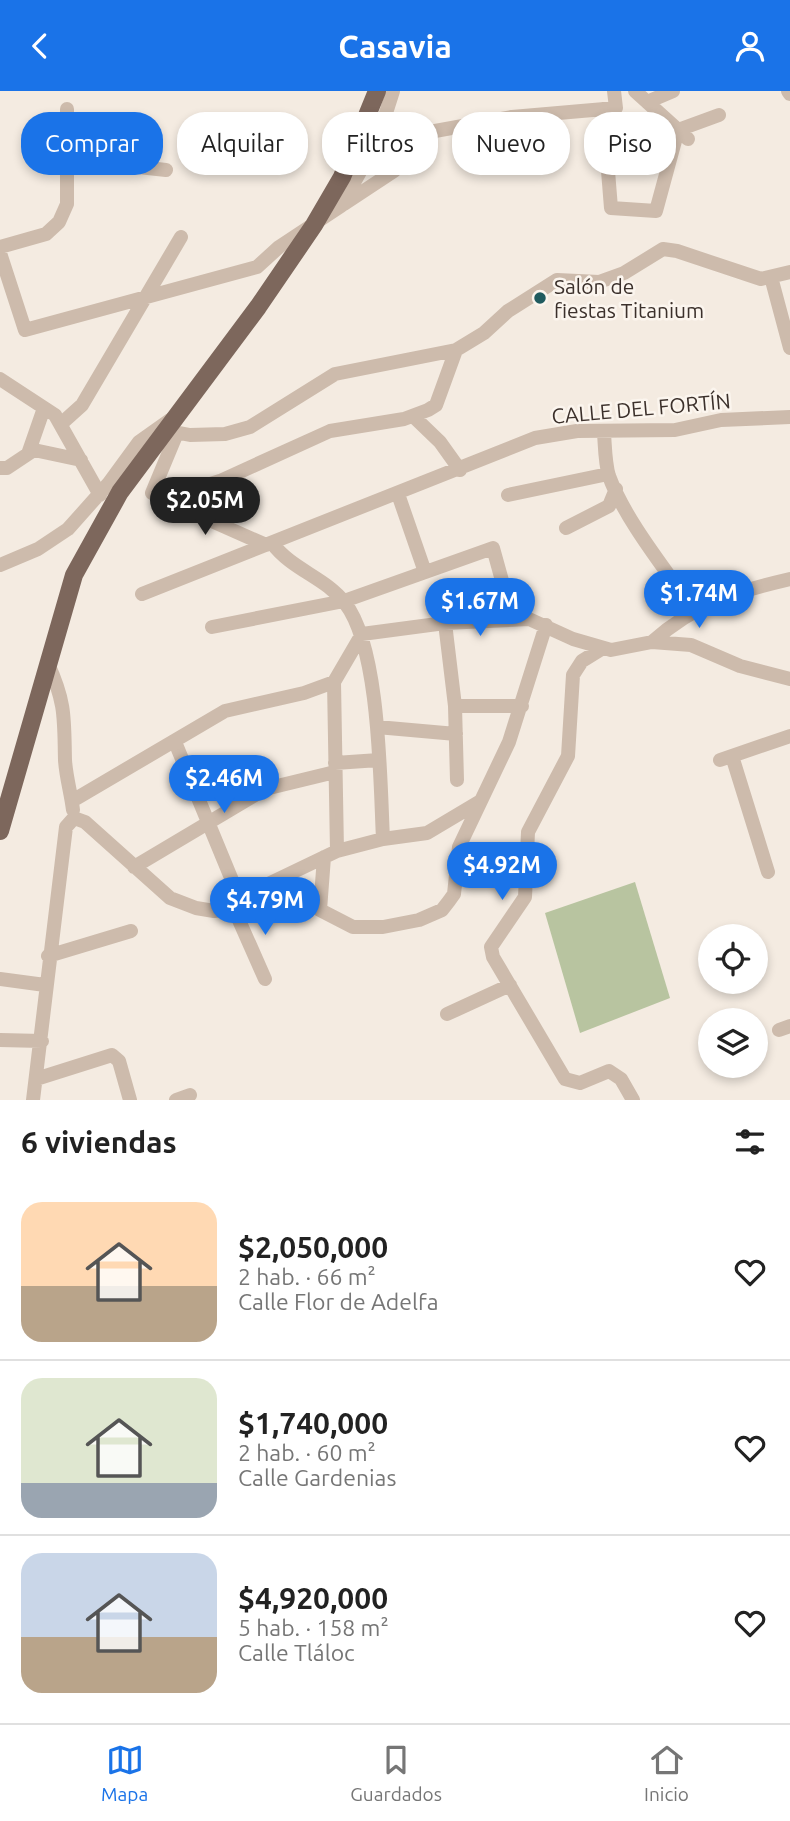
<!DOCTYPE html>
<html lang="es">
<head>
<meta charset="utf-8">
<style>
  :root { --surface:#fff; --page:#f6f6f6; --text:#222; --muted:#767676; --line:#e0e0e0; --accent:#1a73e8 }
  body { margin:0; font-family:Ubuntu,sans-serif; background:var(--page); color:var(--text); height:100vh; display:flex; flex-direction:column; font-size:26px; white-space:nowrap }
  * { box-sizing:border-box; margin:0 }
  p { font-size:23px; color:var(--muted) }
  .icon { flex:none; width:38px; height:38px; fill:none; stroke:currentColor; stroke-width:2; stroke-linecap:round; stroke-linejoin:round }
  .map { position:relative; height:1009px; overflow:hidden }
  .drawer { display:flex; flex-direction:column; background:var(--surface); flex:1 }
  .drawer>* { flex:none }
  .top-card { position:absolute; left:21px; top:21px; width:749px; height:63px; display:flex; gap:14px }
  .controls { position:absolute; left:698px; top:833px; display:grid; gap:14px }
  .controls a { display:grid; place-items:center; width:70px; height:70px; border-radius:50%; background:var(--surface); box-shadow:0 4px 10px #0003; font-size:35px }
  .price { position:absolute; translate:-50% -60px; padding:0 16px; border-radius:24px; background:var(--accent); color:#fff; font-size:23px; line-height:46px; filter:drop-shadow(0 2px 4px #0008) }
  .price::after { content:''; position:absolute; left:50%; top:42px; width:21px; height:16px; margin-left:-10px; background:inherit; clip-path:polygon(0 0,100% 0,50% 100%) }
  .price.selected { background:#222; color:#fff }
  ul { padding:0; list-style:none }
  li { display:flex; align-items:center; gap:21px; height:175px; padding:0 21px }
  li+li { border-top:2px solid var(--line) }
  li span { display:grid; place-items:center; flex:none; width:196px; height:140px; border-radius:21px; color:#555 }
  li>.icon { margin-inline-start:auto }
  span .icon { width:84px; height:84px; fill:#fffc; stroke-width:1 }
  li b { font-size:30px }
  h2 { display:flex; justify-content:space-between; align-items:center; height:84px; padding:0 21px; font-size:30px }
  .chip { padding:0 24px; border-radius:28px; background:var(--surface); box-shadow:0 4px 10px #0003; font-size:24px; line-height:63px }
  .chip.selected { background:var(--accent); color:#fff }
  header { display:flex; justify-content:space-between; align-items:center; height:91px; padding:0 21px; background:var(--accent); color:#fff; font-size:32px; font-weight:700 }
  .dock { display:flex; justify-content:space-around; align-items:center; height:98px; border-top:2px solid var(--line); background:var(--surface); font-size:19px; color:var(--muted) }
  .dock a { display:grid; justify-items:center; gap:4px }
  .dock .selected { color:var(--accent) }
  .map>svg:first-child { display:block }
  .pitch { fill:#b8c4a0 }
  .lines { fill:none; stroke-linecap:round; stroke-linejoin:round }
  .minor { stroke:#cdbbac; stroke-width:14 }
  .major { stroke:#7d675c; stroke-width:18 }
  .poi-dot { fill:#1f5a5e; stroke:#fbf5ee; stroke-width:2.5 }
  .labels { text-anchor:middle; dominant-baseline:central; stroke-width:5; stroke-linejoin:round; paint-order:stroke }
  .poi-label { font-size:21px; fill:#3b302b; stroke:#fbf5ee; text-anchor:start }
  .street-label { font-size:21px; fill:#3b302b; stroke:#fbf5ee }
</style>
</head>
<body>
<header><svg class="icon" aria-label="back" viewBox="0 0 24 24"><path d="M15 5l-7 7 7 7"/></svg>Casavia<svg class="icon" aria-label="person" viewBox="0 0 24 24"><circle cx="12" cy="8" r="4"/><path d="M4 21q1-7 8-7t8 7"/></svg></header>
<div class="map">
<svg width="790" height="1009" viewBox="0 0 790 1009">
  <rect width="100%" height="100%" fill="#f4ebe1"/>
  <path class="pitch" d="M635 791 670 907 580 942 545 822Z"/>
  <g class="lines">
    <path class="minor" d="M635 0 688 48
      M788 0 790 3
      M647 11 673 0
      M603 18 611 117 656 120 678 39 719 24
      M66 68 166 79
      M344 113 394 80 413 44 512 26 616 17 614 0
      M0 156 46 143 59 131 67 113V18
      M0 162 25 239 257 176 279 156 341 115 377 50 393 0
      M771 186 790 257
      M0 288 55 324 100 404
      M413 325 440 351 460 379
      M62 332 82 314 181 146
      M164 339 190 344 225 343 250 336 335 283 456 259 484 242 508 220 557 189 599 191 624 182 663 158 677 160 761 188 790 181
      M177 342 152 402 195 398 220 390 330 340 404 328 428 319 436 314 456 259
      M604 342C605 355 605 372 609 385 625 429 666 479 693 518
      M28 363 44 317
      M0 377H7L34 359 81 369
      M181 400 186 414 194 422 266 454
      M398 403 425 481
      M508 404 608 383
      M566 437 609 415 616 398
      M272 452C292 479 325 486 345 512 380 557 380 689 383 748
      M0 474 38 458 68 438 109 392 139 351 170 329
      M142 503 535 347 577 340 675 339 721 329 790 326
      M445 532 455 615 457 689
      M212 536 344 510 493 457 512 526
      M652 551C696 512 734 501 790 488
      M603 557 582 570 573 584 568 665 528 741 525 806 491 856 493 866 565 988 580 992 609 980 621 988 633 1009
      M48 573C66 612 64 628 65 669 66 686 71 702 73 719
      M334 591 337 760
      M455 615H522
      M377 636 456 643
      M175 651 241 811
      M732 665 768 781
      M720 669 790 645
      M335 672 379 669
      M72 710 225 620 304 602 334 591 362 543 445 532 529 528 573 548 611 559 652 551 691 554 740 575 790 588
      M74 727 85 731 170 807 196 817 214 820 234 818 262 796 337 760 383 748 427 742 479 711
      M324 766 320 819 353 836H383L419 829 442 819 449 810 454 803 459 756 509 651 546 534
      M134 776 265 698 335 681
      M234 818 265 888
      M48 865 131 840
      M0 888 45 894
      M447 923 510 894
      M779 939 790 935
      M0 949 42 950
      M36 988 112 964 119 970 130 1009
      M33 1009 66 736 74 727
      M176 1009 190 1004"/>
    <path class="major" d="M0 740 74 484 120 401 258 216 314 134 342 86 377 0"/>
  </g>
  <circle class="poi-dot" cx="540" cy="207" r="7"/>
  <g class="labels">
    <g class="poi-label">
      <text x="554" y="195">Salón de<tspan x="554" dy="24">fiestas Titanium</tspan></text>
    </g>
    <g class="street-label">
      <text transform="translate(641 317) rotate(-5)">CALLE DEL FORTÍN</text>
    </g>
  </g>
</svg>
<div class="controls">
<a><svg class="icon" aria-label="locate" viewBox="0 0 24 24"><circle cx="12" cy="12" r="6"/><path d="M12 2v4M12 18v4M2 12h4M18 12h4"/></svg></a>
<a><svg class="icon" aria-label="layers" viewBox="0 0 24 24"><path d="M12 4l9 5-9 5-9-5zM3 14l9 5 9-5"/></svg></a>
</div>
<b class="price selected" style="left:205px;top:446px">$2.05M</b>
<b class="price" style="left:699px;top:539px">$1.74M</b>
<b class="price" style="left:480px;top:547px">$1.67M</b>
<b class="price" style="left:224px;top:724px">$2.46M</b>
<b class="price" style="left:502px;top:811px">$4.92M</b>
<b class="price" style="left:265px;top:846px">$4.79M</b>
<div class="top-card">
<a class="chip selected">Comprar</a>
<a class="chip">Alquilar</a>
<a class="chip">Filtros</a>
<a class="chip">Nuevo</a>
<a class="chip">Piso</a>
</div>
</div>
<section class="drawer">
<h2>6 viviendas<svg class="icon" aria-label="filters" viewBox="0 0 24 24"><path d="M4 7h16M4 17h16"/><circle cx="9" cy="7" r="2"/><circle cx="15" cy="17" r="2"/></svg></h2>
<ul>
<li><span style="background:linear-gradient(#ffd9b3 60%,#b9a48a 0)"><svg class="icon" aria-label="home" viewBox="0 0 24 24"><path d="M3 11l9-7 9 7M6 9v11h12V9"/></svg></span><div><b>$2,050,000</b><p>2 hab. · 66 m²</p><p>Calle Flor de Adelfa</p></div><svg class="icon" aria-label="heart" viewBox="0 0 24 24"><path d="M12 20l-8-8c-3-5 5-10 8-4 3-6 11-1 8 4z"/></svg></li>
<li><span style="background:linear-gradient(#dfe7d0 75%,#9aa5b1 0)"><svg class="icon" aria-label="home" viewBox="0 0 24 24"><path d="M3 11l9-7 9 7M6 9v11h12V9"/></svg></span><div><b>$1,740,000</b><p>2 hab. · 60 m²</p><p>Calle Gardenias</p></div><svg class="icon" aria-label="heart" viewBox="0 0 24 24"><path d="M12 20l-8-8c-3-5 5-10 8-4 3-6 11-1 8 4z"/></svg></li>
<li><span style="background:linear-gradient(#c9d6e8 60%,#b9a48a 0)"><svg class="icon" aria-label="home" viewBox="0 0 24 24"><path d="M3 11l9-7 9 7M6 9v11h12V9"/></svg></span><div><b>$4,920,000</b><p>5 hab. · 158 m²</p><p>Calle Tláloc</p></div><svg class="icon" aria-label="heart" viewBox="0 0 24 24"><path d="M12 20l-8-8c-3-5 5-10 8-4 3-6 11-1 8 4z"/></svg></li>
</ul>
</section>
<nav class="dock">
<a class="selected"><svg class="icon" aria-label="map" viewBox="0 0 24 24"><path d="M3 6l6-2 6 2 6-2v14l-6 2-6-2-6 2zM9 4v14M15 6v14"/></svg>Mapa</a>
<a><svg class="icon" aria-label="saved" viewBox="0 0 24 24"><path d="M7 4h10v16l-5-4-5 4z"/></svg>Guardados</a>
<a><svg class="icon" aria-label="home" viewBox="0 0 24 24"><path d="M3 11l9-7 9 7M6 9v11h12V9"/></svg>Inicio</a>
</nav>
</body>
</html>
